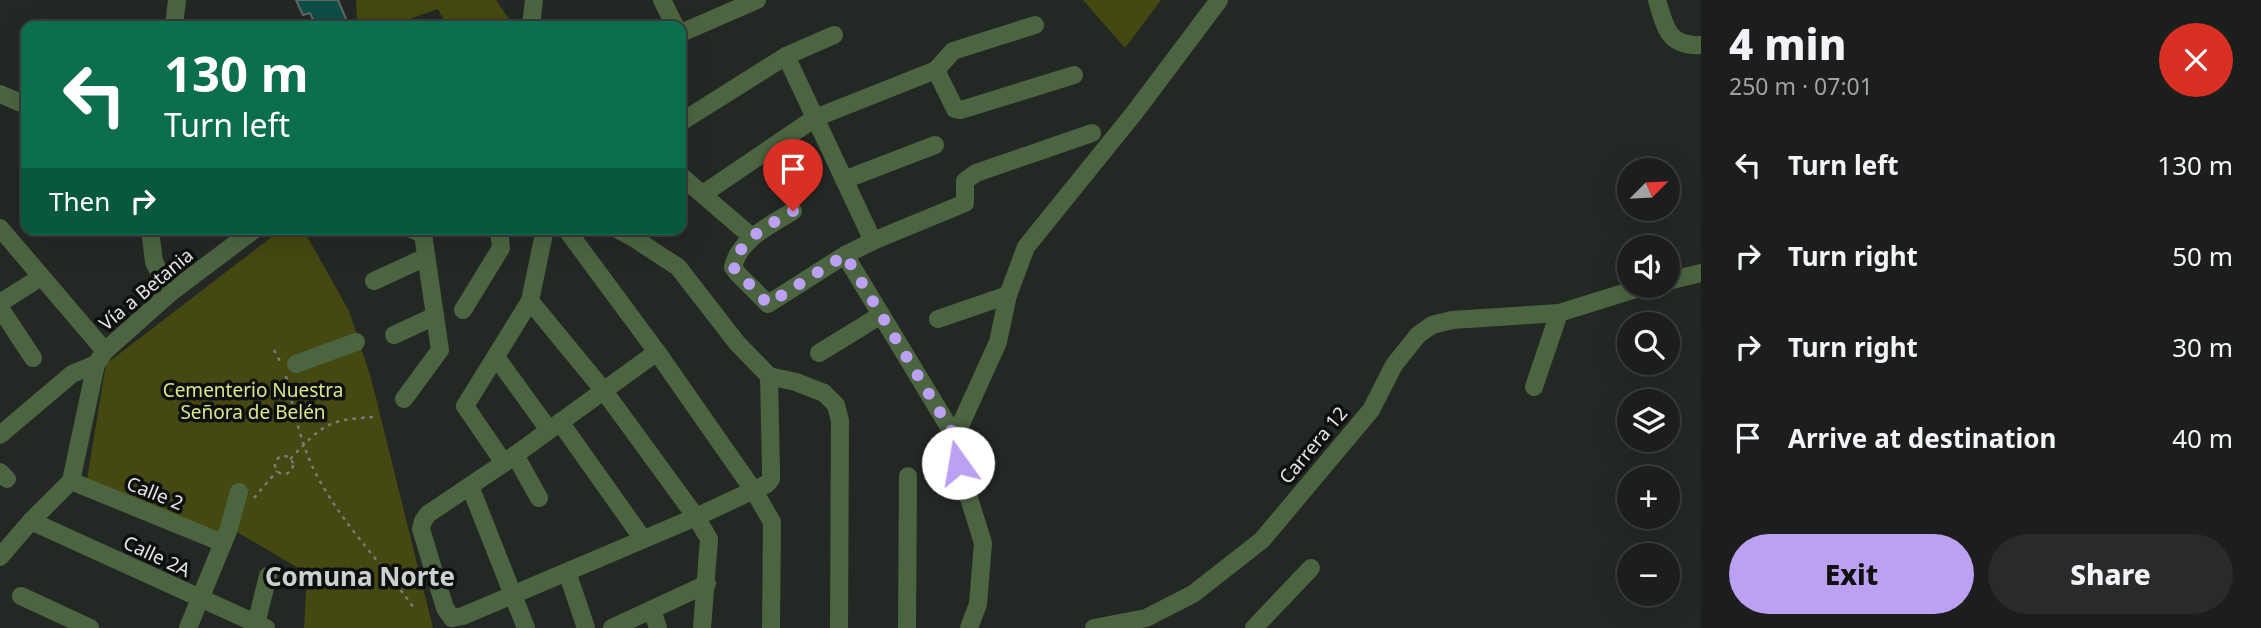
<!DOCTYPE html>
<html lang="en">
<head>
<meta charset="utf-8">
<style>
  body { margin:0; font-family:"Noto Sans",sans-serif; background:#282b29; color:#f1f3f6; height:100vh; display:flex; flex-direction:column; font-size:26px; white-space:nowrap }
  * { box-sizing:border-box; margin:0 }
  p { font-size:23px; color:#a0a2a3 }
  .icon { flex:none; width:38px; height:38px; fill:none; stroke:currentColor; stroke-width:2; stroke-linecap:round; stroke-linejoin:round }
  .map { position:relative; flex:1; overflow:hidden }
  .side { display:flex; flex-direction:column; background:#1b1e1c; width:560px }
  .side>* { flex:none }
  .hud { position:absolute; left:21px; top:21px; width:665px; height:214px; border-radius:14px; box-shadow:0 7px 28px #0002,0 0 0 2px #393c3b; background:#0b6e4f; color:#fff; overflow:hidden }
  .needle { width:46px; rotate:66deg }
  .buttons { position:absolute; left:1617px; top:158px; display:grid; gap:14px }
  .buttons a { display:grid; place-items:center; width:63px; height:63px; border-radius:50%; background:#1b1e1c; box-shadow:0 7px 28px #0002,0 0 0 2px #393c3b; font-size:35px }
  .pin { position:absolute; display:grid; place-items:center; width:60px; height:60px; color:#fff; margin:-72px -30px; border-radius:50% 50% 50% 0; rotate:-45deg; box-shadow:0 0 7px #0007 }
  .pin .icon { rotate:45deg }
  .me { position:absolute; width:77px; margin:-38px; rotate:347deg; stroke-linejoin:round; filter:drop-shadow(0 0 5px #0008) }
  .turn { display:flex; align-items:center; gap:24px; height:147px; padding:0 28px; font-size:32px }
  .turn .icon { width:91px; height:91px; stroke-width:2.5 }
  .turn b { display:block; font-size:49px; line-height:60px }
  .then { display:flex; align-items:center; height:66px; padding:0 28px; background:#0003; gap:14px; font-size:26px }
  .round { display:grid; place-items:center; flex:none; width:74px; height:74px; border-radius:37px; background:#282b29 }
  .headline { display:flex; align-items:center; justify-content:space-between; height:119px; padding:0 28px }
  h1 { font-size:42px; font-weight:800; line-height:52px }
  .button { display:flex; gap:14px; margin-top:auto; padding:14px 28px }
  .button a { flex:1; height:80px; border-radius:42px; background:#bca0f2; color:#111; font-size:28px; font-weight:800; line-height:80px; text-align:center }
  .button a+a { background:#282b29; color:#f1f3f6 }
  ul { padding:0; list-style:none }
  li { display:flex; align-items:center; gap:21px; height:91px; padding:0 28px }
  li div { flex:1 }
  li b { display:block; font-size:26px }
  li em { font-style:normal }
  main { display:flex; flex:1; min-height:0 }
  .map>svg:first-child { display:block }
  .green { fill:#454810 }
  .building { fill:#0c4d45; stroke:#616665; stroke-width:2 }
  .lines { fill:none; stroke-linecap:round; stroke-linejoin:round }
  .path { stroke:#787c79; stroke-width:2.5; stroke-dasharray:3.5 5; stroke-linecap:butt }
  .minor { stroke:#4c6541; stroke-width:18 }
  .route { stroke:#bca0f2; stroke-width:12; stroke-dasharray:0 21.6 }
  .labels { text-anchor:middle; stroke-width:7; stroke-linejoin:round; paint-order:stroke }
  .street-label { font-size:19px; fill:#e3e6e4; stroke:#0e100f }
  .park-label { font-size:19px; fill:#dde58e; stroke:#0e100f }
  .district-label { font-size:26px; font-weight:bold; fill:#ccd1ce; stroke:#0e100f }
</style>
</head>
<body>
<main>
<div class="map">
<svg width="1701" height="628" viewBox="0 0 1701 628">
  <rect width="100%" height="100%" fill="#242825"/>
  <g class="green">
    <path d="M356 0H496L514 26H453L446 24 438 9 390 26H357Z"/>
    <path d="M1083 0H1161L1125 48Z"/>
    <path d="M282 229H303L349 311 371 378 433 628H304L307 573 235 531 221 536 87 479 106 364Z"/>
  </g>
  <path class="building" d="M296 0H338L349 26H316L310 13 303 15Z"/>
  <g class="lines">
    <g class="path">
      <path d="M274 350 281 363"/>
      <path d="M286 376C294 411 302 451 321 483 347 529 384 566 414 608"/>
      <circle cx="284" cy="465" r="9"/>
      <path d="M290 459C323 425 326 420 373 417"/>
      <path d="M254 498 277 471"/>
    </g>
    <g class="minor">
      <path d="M662 0 675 26"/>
      <path d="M1657 0C1665 27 1668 47 1701 45"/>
      <path d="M174 26 177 0"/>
      <path d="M531 26 534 0"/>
      <path d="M681 33 757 0"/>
      <path d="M786 56 873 241"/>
      <path d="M936 70 955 109 961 110 1074 75"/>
      <path d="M0 94 26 105"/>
      <path d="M681 122 786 56 834 35"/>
      <path d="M681 176 752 237"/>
      <path d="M844 180 935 145"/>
      <path d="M703 194 815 118 936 70 953 51 1035 25"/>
      <path d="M793 211C770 226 740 238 733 267L738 274 768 304 845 255 873 241 965 203V181L976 173 1092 133"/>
      <path d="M0 228 105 351"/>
      <path d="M150 229 154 262 170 293"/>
      <path d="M566 229 657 352 754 491 772 522 771 628"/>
      <path d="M617 229 632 237 678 267 737 343 769 376 796 382 824 393 836 405 840 421 839 628"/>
      <path d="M845 255 955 437"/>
      <path d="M374 281 426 257"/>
      <path d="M1668 281 1701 273"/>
      <path d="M530 301 604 391 696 517 709 539 702 628"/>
      <path d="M0 303 41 277"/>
      <path d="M0 308 33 358"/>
      <path d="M463 310 501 248 499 229"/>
      <path d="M938 319 1008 295"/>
      <path d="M394 335 435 316"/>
      <path d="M657 352 504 463 428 514 423 521 421 529 445 608 452 618 463 616 696 517 767 484 771 479V470L769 376"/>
      <path d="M819 353 881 315"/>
      <path d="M496 357 549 430"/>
      <path d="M296 364 356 342"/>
      <path d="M1534 387 1559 313"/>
      <path d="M404 399 440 350 423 234 411 229"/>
      <path d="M560 422 643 539"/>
      <path d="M0 435 72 374 96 364"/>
      <path d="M515 455 539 498"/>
      <path d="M504 463 465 406 530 301 545 229"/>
      <path d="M0 472 7 479"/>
      <path d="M71 481 96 364 105 351 170 293 255 229"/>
      <path d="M71 481 223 543"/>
      <path d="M470 486 526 628"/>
      <path d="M31 521 266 628"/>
      <path d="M0 557 31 521 71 481"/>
      <path d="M567 572 586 628"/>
      <path d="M21 596 90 628"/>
      <path d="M652 610 658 628"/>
      <path d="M188 628 228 531 239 492"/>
      <path d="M255 628 268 576"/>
      <path d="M612 628 707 584"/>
      <path d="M907 628 908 476"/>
      <path d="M969 628 978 604 983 543 958 463 955 437 998 342 1008 295 1026 247 1135 112 1219 0"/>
      <path d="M1094 628 1146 618 1193 594 1262 540 1371 410 1394 365 1418 335 1432 325 1452 320 1559 313 1649 285"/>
      <path d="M1254 628 1311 568"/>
    </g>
  </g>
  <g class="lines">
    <path class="route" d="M793 211C770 225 740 238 733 267L768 304 845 255 955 437 958 463"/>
  </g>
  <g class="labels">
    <g class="street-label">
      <text transform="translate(146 289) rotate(-40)" y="7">Vía a Betania</text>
      <text transform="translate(1313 445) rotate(-50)" y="7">Carrera 12</text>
      <text transform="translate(155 493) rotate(22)" y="7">Calle 2</text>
      <text transform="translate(157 556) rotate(25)" y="7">Calle 2A</text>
    </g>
    <g class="park-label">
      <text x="253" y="397">Cementerio Nuestra<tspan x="253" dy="22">Señora de Belén</tspan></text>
    </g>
    <g class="district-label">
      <text x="360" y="586">Comuna Norte</text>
    </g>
  </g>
</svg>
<div class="buttons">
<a><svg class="needle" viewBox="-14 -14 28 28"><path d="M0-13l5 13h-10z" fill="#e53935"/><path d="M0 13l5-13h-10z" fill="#a0a2a3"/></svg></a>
<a><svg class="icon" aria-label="sound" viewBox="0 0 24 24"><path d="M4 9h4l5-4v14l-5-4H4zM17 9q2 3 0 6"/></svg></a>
<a><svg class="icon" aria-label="search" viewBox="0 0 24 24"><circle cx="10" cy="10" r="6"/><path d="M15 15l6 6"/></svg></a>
<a><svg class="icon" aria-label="layers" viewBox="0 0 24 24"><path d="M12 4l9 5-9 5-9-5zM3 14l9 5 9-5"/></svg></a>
<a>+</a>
<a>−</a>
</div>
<div class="pin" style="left:793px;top:211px;background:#d93025"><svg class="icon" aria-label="arrive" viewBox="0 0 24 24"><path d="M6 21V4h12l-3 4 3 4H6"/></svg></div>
<svg class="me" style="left:958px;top:463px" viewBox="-20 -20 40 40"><circle r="19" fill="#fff"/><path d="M0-13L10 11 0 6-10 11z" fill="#bca0f2"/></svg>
<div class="hud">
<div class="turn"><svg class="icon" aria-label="left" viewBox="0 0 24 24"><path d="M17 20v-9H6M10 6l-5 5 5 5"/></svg><div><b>130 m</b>Turn left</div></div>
<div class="then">Then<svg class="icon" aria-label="right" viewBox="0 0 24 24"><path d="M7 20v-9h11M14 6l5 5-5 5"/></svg></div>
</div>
</div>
<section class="side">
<div class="headline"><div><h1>4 min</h1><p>250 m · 07:01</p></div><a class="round" style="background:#d93025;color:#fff"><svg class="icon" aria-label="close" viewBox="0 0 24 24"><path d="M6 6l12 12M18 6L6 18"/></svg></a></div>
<ul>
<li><svg class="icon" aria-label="left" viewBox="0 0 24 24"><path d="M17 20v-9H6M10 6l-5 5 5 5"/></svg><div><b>Turn left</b></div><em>130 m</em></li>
<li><svg class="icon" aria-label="right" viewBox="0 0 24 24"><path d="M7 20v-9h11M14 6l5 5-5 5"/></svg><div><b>Turn right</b></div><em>50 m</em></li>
<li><svg class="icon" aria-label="right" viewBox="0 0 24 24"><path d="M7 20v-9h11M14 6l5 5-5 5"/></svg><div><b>Turn right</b></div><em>30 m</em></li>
<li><svg class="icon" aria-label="arrive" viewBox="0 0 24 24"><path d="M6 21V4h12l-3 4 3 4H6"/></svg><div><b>Arrive at destination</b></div><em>40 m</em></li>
</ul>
<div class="button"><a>Exit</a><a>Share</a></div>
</section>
</main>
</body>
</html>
